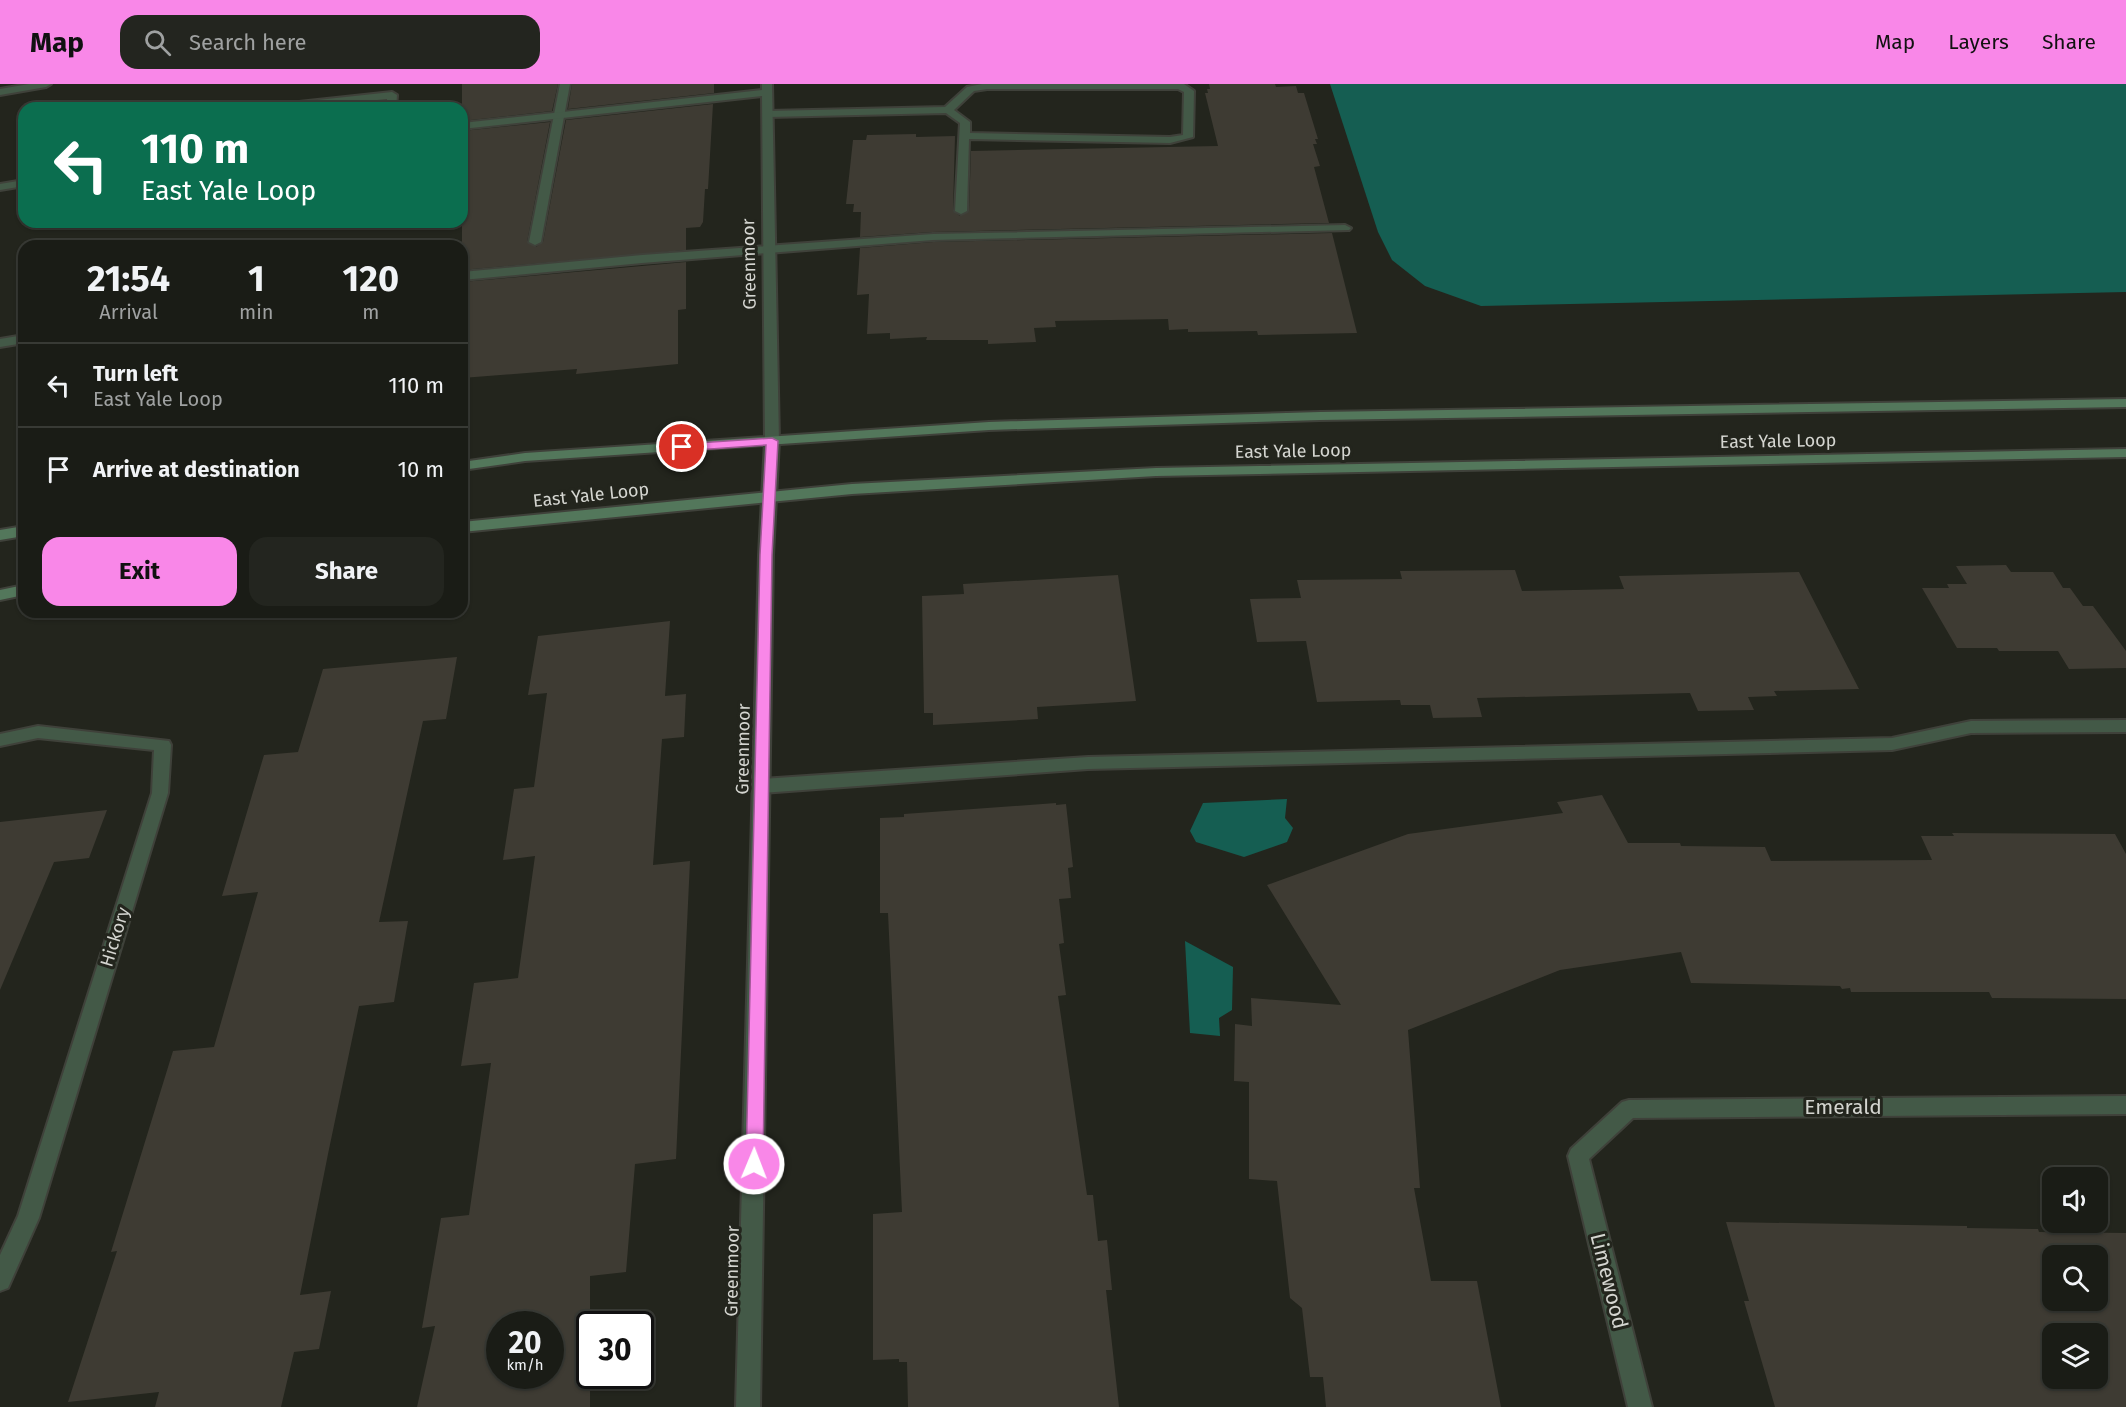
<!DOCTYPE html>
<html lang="en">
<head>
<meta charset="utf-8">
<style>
  body { margin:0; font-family:"Fira Sans",sans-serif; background:#23251f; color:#f1f3f6; height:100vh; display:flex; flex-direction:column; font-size:22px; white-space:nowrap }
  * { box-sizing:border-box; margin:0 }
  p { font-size:20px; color:#9fa1a1 }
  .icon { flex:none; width:33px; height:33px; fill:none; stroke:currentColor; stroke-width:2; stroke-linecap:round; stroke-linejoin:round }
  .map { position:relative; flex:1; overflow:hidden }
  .details { position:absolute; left:18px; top:156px; width:450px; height:378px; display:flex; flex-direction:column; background:#1a1c16; border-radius:18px; box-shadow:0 2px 4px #0004,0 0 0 2px #383a35 }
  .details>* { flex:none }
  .top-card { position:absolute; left:18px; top:18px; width:450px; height:126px; border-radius:18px; box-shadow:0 2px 4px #0004,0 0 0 2px #383a35; background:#0b6e4f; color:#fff; overflow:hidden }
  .controls { position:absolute; left:2042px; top:1083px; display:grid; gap:12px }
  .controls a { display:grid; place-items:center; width:66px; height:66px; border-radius:12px; background:#1a1c16; box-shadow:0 2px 4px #0004,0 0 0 2px #383a35; font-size:30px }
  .speed { position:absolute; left:486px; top:1227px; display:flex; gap:12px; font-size:30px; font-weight:700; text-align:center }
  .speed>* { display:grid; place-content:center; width:78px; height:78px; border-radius:50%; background:#1a1c16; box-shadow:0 2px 4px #0004,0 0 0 2px #383a35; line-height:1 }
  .speed small { font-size:15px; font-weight:400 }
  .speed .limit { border:3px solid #111; border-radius:9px; background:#fff; color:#111 }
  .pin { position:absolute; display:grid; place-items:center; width:51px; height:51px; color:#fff; margin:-26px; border:3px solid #fff; border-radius:50%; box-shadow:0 2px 6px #0007 }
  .me { position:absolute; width:66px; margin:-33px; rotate:1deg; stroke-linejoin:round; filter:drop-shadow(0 0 4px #0008) }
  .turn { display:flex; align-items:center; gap:21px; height:126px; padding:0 24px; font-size:27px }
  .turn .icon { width:78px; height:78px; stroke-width:2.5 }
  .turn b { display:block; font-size:42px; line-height:51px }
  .eta { display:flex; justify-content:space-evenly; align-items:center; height:102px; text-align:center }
  .eta b { font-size:36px; font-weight:700; line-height:42px }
  .cta { display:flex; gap:12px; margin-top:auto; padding:12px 24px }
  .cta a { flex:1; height:69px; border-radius:18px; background:#f987e8; color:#111; font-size:24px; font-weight:700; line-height:69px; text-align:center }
  .cta a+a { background:#23251f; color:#f1f3f6 }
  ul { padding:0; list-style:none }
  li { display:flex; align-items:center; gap:18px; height:84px; padding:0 24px; border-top:2px solid #383a35 }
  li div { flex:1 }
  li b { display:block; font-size:22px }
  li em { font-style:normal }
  header { display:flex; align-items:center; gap:36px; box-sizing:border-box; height:84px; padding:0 30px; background:#f987e8; color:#111 }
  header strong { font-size:28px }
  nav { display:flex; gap:33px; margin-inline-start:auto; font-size:21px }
  .search { width:420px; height:54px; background:#23251f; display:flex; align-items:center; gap:15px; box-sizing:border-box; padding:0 21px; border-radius:18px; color:#9fa1a1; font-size:22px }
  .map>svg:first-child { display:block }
  .water { fill:#155e52 }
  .building { fill:#3e3b33; fill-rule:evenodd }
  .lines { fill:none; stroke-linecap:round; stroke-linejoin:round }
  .service-casing { stroke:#3f413a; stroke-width:4 }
  .minor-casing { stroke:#3f413a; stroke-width:4 }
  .secondary-casing { stroke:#3f413a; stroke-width:4 }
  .service { fill:#435947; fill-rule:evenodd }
  .minor { fill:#435947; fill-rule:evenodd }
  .secondary { fill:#53775b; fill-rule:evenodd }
  .route { fill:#f987e8; stroke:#a25897; stroke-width:1.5 }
  .labels { text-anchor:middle; stroke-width:6; stroke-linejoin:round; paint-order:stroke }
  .street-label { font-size:18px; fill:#d4d5d0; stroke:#23251d }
  .near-street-label { font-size:21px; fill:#d4d5d0; stroke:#23251d }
</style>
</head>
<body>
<header>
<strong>Map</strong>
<div class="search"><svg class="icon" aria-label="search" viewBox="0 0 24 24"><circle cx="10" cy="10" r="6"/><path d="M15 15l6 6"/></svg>Search here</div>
<nav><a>Map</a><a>Layers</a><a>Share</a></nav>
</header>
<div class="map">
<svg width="2126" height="1323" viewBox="0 0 2126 1323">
  <rect width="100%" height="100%" fill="#23251d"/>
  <g class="water">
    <path d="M1330 0H2126V208L1481 222 1425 202 1392 176 1378 148Z"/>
    <path d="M1287 715 1285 734 1293 744 1287 758 1244 773 1196 758 1190 747 1203 719Z"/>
    <path d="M1185 857 1233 883 1232 926 1219 934 1220 952 1190 949Z"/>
  </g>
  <g class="building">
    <path d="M462 0H558L552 27 462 37Z"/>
    <path d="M572 0H714V9L568 25Z"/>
    <path d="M1209 0H1275L1276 3 1296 2 1298 9H1304L1318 55H1315L1317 60H1313L1320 82 1314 83 1329 139 933 148 860 153 861 128H853L854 120H846L853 56H866L867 51 916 50V53L955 52 953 127 960 132 969 127 971 67 1218 62 1205 9H1208L1207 5H1210Z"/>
    <path d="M713 20 708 105H705L703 138 700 143 686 144V166L462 186 464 162H462V47L550 38 527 158 536 163 543 158 566 36Z"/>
    <path d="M1332 149 1357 249 1258 251 1257 247 1188 248V245L1169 246 1168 235 1055 237 1056 243 1034 244 1036 258 988 260V256H926L927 253 890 255V249L867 250 869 210 857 211 860 164 933 158Z"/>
    <path d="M686 178V225L678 226V280L576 290 577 285 462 294V198Z"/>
    <path d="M2006 481 2011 488H2053L2063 504H2070L2083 522H2093L2126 567V584L2069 585 2058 567H1999L1997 564H1957L1922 504H1949L1947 500H1967L1956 482Z"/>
    <path d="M1515 486 1522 507 1624 505 1619 492 1799 488 1859 605 1774 607 1777 612 1748 613 1754 626 1698 627 1690 609 1477 614 1482 633 1433 634 1430 621H1401L1400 616 1317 618 1306 557 1257 558 1250 515 1301 514 1297 496 1402 495 1400 487Z"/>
    <path d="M1118 491 1136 617 1037 623 1038 635 933 641V629H924L922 512 964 510 963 500Z"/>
    <path d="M670 537 665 612 686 610 684 653 662 655 653 781 690 777 676 1075 635 1080 626 1188 590 1192V1323H417L435 1242 422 1244 441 1134 469 1131 491 979 461 982 474 899 518 894 535 772 503 776 514 705 534 703 547 609 528 611 538 552ZM500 1240H550V1292H500Z"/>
    <path d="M457 573 446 635 423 637 379 838 408 837 394 918 359 922 328 1070 300 1211 331 1207 319 1265 294 1268 281 1323H155L159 1308 68 1318 117 1167 111 1168 173 967 214 963 258 808 222 812 264 671 298 668 323 585Z"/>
    <path d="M1602 711 1628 759H1680L1681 762 1765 763 1771 777 1932 776 1921 752H1954L1952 749 2115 750 2126 770V915L1992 914 1989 908H1851L1850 904 1842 905 1840 902 1691 899 1681 868 1560 886 1408 946 1420 1104H1414L1431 1197H1477L1501 1323H1326L1323 1293H1310L1302 1224 1290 1214 1277 1097 1249 1095V998L1234 997 1235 940 1252 942 1251 914 1341 921 1267 801 1408 750 1563 729 1557 718Z"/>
    <path d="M1056 719V721L1066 720 1073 783 1068 784 1071 814 1059 815 1064 859 1059 860 1066 911 1058 912 1087 1111H1093L1098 1157 1107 1156 1112 1206H1106L1119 1323H908L907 1278H899V1275L873 1276V1130L902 1128 888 829H880V734L904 733V730Z"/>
    <path d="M107 726 89 774 54 778 0 906V738Z"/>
    <path d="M1726 1138 1967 1142V1144L2038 1145 2039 1148 2126 1149V1323H1775L1744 1217H1749ZM2052 1172H2097V1216H2052ZM2052 1250H2097V1294H2052Z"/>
  </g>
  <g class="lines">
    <defs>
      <g id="service">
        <path d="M29 0H51L46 3 0 11V5Z"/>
        <path d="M560 0H570L541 158 535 161 529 158Z"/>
        <path d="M982 0H1184L1194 7 1193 53 1170 59 969 55 967 127 961 130 955 127 960 39 946 29 768 33 763 30 768 27 945 23 967 3ZM987 5H1178L1184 8 1183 51 1170 53 970 49V38L954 26 974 7Z"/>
        <path d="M392 8 397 11 396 24H386L387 15 299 24H266L271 21Z"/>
        <path d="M1345 141 1351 144 1349 146 933 156 642 179 462 196V188L642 171 933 150Z"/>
        <path d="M24 251V259L0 263V255Z"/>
        <path d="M2126 636V648L1971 649 1892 666 1088 685 762 709 756 707 754 702 756 697 762 695 1088 673 1892 654 1971 637Z"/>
      </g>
      <g id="minor">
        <path d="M762 0H772L779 357 773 471 760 1323H736L759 471 765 357 762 12 462 45V39L762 6Z"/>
        <path d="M24 96V102L0 106V100Z"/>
        <path d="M38 642 169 657 171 661 168 709 39 1134 8 1204 0 1207V1171L18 1132 152 709 154 666 38 654 0 662V650Z"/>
        <path d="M2126 1012V1030L1633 1034 1589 1075 1652 1323H1628L1568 1072 1571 1065 1622 1018 1629 1016Z"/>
      </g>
      <g id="secondary">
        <path d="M2126 315V323L1320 336 989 346 525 377 462 386V378L525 369 989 338 1320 328Z"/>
        <path d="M2126 365V373L1156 392 852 410 462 448V438L852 400 1156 384Z"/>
        <path d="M24 442V452L0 456V446Z"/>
        <path d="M24 501V511L0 516V506Z"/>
      </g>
    </defs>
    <use href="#service" class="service-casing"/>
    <use href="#minor" class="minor-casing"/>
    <use href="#secondary" class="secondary-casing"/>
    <use href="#service" class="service"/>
    <use href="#minor" class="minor"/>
    <use href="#secondary" class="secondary"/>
  </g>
  <path class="route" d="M772 354 778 357 772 471 763 1080 760 1086 754 1088 748 1086 746 1080 760 471 766 361 682 367 677 363 682 360Z"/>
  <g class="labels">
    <g class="street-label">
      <text transform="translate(749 180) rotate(-91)" y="6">Greenmoor</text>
      <text transform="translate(1778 357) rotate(-1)" y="6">East Yale Loop</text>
      <text transform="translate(1293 367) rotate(-1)" y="6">East Yale Loop</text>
      <text transform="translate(591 411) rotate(-6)" y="6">East Yale Loop</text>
      <text transform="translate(743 665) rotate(-89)" y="6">Greenmoor</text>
      <text transform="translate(115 853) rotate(-73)" y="6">Hickory</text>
      <text transform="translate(732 1187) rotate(-89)" y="6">Greenmoor</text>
    </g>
    <g class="near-street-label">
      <text x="1843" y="1030">Emerald</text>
      <text transform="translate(1609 1197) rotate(76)" y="7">Limewood</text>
    </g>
  </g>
</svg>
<div class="controls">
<a><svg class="icon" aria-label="sound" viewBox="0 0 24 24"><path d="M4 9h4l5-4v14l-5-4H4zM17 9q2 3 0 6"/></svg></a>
<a><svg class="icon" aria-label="search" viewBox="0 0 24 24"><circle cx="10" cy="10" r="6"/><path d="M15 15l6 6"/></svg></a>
<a><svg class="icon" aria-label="layers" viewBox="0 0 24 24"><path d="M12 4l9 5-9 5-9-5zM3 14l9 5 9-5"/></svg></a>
</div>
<div class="speed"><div>20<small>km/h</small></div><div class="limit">30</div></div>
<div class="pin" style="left:682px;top:363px;background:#d93025"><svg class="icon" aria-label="arrive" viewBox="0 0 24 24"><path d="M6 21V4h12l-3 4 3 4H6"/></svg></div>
<svg class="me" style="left:754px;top:1080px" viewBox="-20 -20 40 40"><circle r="17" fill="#f987e8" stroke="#fff" stroke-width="3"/><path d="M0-11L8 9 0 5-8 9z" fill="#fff"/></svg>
<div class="top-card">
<div class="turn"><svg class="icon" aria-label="left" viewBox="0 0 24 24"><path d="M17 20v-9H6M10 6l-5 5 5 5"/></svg><div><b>110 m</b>East Yale Loop</div></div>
</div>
<section class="details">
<div class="eta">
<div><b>21:54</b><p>Arrival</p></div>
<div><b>1</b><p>min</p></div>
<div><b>120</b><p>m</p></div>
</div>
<ul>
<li><svg class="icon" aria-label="left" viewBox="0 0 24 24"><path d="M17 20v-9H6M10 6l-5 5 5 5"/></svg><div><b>Turn left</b><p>East Yale Loop</p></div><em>110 m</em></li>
<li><svg class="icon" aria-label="arrive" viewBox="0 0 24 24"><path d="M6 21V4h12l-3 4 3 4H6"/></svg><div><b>Arrive at destination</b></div><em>10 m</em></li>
</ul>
<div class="cta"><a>Exit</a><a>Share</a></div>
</section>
</div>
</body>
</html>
